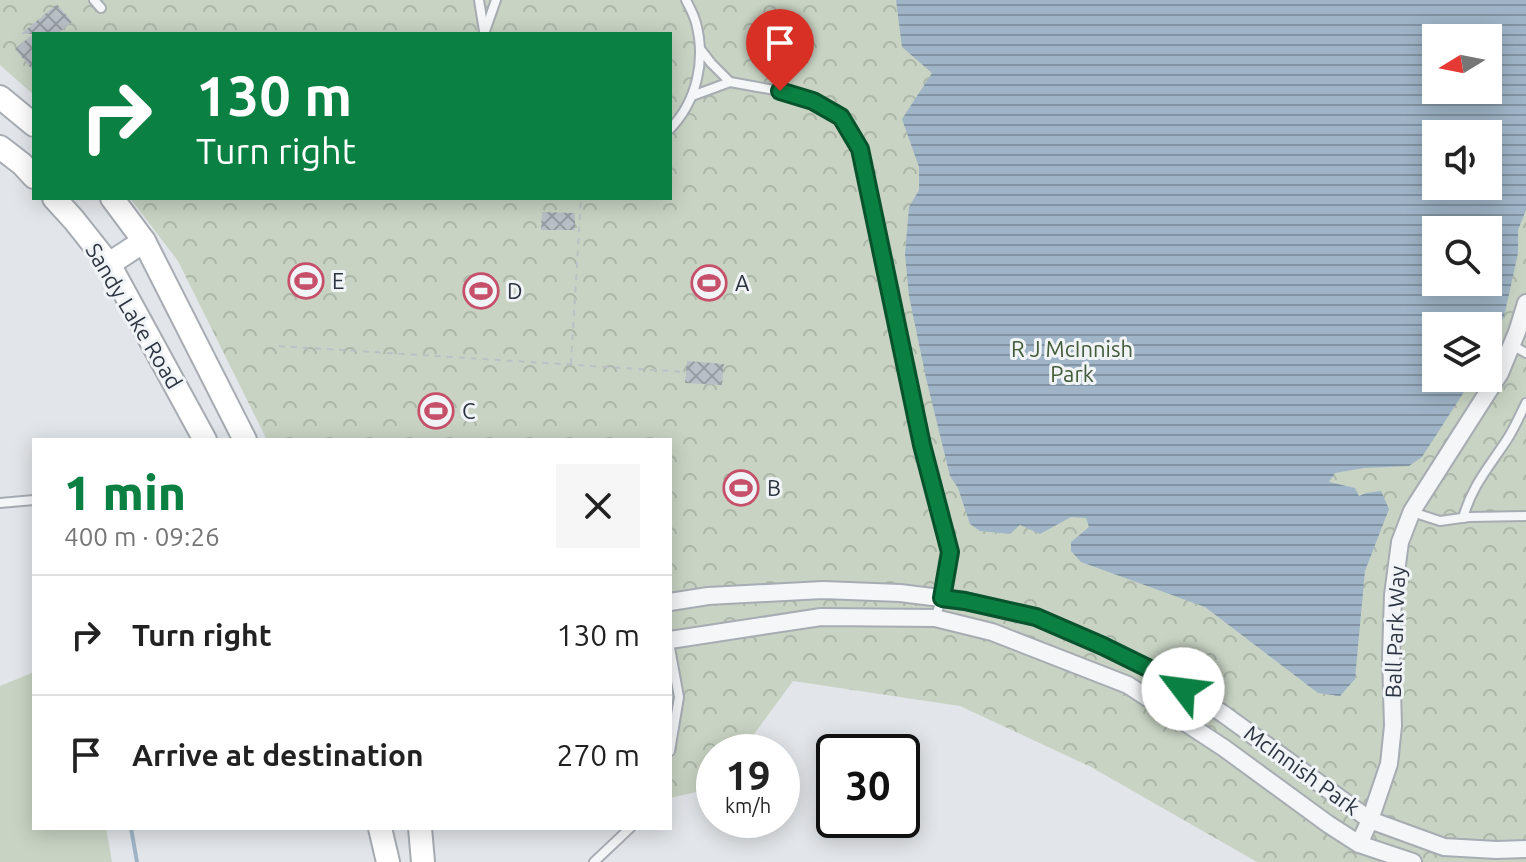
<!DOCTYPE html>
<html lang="en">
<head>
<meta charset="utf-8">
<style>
  body { margin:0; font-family:Ubuntu,sans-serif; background:#f6f6f6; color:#222; height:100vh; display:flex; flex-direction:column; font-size:30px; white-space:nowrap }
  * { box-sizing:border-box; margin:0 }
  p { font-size:26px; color:#767676 }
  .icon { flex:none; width:44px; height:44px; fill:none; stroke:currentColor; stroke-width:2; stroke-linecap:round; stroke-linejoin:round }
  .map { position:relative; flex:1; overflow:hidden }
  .details { position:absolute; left:32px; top:438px; width:640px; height:392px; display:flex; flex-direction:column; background:#fff; border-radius:0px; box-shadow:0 4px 20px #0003 }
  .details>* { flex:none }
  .top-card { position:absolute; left:32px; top:32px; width:640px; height:168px; border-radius:0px; box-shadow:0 4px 20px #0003; background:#0b8043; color:#fff; overflow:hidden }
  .needle { width:52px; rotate:260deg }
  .tools { position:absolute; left:1422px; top:24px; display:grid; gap:16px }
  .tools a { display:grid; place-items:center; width:80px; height:80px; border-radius:0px; background:#fff; box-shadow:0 4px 20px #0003; font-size:40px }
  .speed { position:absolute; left:696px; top:734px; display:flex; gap:16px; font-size:40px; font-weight:700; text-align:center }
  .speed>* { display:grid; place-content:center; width:104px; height:104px; border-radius:50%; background:#fff; box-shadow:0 4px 20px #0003; line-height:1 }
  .speed small { font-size:20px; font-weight:400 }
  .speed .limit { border:4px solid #111; border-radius:12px; background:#fff; color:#111 }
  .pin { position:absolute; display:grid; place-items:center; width:68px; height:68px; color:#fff; margin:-82px -34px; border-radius:50% 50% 50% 0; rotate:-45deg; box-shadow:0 0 8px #0007 }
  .pin .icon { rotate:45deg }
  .me { position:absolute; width:88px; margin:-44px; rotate:300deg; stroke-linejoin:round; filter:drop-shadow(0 0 6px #0008) }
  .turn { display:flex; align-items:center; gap:28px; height:168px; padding:0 32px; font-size:36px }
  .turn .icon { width:104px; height:104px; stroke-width:2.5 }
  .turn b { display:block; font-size:56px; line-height:68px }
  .round { display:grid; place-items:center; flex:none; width:84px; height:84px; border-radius:0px; background:#f6f6f6 }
  .head { display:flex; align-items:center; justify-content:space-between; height:136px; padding:0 32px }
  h1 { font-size:48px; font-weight:800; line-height:60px; color:#0b8043 }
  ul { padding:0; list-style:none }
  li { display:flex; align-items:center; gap:24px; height:120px; padding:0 32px; border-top:2px solid #e0e0e0 }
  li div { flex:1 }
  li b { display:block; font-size:30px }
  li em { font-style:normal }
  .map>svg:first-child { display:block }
  .grass { fill:#c8d3c3 }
  .park { fill:url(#park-crowns); fill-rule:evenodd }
  .water { fill:url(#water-rules); fill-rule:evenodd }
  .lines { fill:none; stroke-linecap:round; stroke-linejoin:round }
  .stream { stroke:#9fb5c7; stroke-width:4 }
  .building { fill:url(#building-cross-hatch) }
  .lane-casing { stroke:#a7acb3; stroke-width:12 }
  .street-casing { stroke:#a7acb3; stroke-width:20 }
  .secondary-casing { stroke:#a7acb3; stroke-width:26 }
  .path { stroke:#bcc0c4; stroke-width:2; stroke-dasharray:6 6; stroke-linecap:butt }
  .lane { stroke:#f4f6f8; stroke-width:8 }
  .street { stroke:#f4f6f8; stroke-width:16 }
  .secondary { stroke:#fff; stroke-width:22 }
  .route-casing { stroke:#07532c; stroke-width:20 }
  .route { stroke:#0b8043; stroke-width:14 }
  .labels { text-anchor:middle; stroke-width:6; stroke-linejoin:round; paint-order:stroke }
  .poi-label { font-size:22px; fill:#2b3440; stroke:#f1f4f7; text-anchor:start }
  .street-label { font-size:22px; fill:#2b3440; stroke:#f1f4f7 }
  .park-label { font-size:22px; fill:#425b39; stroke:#f1f4f7 }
</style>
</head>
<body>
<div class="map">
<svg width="1526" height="862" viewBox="0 0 1526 862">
  <defs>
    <pattern id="park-crowns" width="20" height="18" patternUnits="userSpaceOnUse" patternTransform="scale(2)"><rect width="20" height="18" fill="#c8d3c3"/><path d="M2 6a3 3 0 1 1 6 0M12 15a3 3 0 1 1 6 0" fill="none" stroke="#acb6a9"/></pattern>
    <pattern id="water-rules" width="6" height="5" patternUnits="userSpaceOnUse" patternTransform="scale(2)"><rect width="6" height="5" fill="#9fb5c7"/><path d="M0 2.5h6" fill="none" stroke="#8294a3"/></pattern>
    <pattern id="building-cross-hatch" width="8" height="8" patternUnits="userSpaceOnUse" patternTransform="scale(2)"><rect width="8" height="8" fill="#b9bfc6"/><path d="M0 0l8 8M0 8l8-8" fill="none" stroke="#979ca2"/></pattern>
  </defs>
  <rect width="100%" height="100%" fill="#e2e5e9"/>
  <path class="grass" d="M34 672V828H106L112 862H0V686Z"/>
  <path class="park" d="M0 0H1526V862H1257L1091 767 960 706 793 681 741 752H714V788L670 798V440H267L178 261 130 198H670V34H34V95L0 65ZM1436 38H1488V90H1436ZM1436 134H1488V186H1436ZM1436 230H1488V282H1436ZM1436 326H1488V378H1436Z"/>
  <path class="water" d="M896 0H1526V210L1518 230V253L1504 317 1488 348V326H1436V378H1473L1422 457 1409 466 1364 468 1335 473 1329 482 1355 488 1359 496 1366 493 1381 491 1389 509 1365 571 1355 679 1340 696 1318 693 1205 607 1081 562 1071 551V542L1089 527 1086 518 1071 517 1040 534 1020 525 1010 534 980 531 970 524 958 488 950 476 926 378 909 296 905 254 909 207 919 190V167L902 119 932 73 902 47ZM1436 38H1488V90H1436ZM1436 134H1488V186H1436ZM1436 230H1488V282H1436Z"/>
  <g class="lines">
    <path class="stream" d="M131 828 137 862"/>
  </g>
  <g class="building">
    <path d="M57 4 72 22 57 34H34V72L15 49 33 34H21Z"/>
    <path d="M542 212 575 213V230H541Z"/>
    <path d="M687 361 724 364 722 385 685 383Z"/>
  </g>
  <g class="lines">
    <defs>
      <g id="lane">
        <path d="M94 0 101 8"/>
        <path d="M479 0 484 31"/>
        <path d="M484 34 496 0"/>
        <path d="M701 50 711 63 730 82"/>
        <path d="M692 96 730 82 780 91 813 101 841 117 860 149 922 445 950 552 942 598 935 618"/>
        <path d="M670 129C697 101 706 60 696 23 694 15 690 8 686 0"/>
        <path d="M1512 345 1526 353"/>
        <path d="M0 503 34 500"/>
        <path d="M1412 512 1440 521 1469 517 1526 516"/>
        <path d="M1463 518C1472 485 1490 466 1508 438 1515 427 1520 415 1526 403"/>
        <path d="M670 648 679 697 670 751"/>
        <path d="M594 862 630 828"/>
      </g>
      <g id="street">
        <path d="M670 602 708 596 823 590 900 593 965 601 1036 617 1103 646 1164 676 1222 713 1370 820 1444 847 1496 850 1526 849"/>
        <path d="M670 640 821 617 935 618 992 632 1128 685 1224 748 1328 824 1359 844 1413 862"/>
        <path d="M1359 844 1370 820 1389 764 1393 726 1391 656 1393 595 1400 542 1412 511 1500 373 1517 332 1526 303"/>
      </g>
      <g id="secondary">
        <path d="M0 97 34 125"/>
        <path d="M0 147 22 164 34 177"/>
        <path d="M54 198 74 220 109 264 205 440"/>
        <path d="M112 198 144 241 245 440"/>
        <path d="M109 264 144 241"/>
        <path d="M380 828 388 862"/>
        <path d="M420 828 423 862"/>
      </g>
    </defs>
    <use href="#lane" class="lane-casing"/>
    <use href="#street" class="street-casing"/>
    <use href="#secondary" class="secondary-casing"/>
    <g class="path">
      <path d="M279 346 686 372"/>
      <path d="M571 364 581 198"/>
    </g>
    <use href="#lane" class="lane"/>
    <use href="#street" class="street"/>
    <use href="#secondary" class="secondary"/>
  </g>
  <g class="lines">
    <defs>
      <path id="route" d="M780 91 813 101 841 117 860 149 922 445 950 552 942 598 965 601 1036 617 1103 646 1164 676 1183 689"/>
    </defs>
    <use href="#route" class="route-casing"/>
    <use href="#route" class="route"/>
  </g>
  <defs>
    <symbol id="stadium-ring" viewBox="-11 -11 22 22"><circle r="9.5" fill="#f1f4f7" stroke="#c64f69" stroke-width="1.5"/><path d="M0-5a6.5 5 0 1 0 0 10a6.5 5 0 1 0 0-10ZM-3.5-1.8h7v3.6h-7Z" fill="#c64f69"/></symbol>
  </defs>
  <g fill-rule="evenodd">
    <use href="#stadium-ring" x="286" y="261" width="40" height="40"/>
    <use href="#stadium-ring" x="689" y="263" width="40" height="40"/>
    <use href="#stadium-ring" x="461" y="271" width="40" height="40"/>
    <use href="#stadium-ring" x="416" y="391" width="40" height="40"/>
    <use href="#stadium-ring" x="721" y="468" width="40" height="40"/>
  </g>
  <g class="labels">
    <g class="poi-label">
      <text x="332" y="289">E</text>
      <text x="735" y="291">A</text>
      <text x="507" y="299">D</text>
      <text x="462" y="419">C</text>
      <text x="767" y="496">B</text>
    </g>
    <g class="street-label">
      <text transform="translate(134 316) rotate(59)" y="8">Sandy Lake Road</text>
      <text transform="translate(1395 632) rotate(-88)" y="8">Ball Park Way</text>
      <text transform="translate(1302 770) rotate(36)" y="8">McInnish Park</text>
    </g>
    <g class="park-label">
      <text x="1072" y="357">R J McInnish<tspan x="1072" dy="25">Park</tspan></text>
    </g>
  </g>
</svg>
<div class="tools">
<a><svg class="needle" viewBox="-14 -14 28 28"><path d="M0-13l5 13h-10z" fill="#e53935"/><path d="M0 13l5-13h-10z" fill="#767676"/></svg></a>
<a><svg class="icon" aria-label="sound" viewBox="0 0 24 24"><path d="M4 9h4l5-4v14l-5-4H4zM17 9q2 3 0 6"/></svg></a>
<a><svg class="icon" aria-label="search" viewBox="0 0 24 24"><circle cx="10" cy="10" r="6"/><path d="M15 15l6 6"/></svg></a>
<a><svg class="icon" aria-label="layers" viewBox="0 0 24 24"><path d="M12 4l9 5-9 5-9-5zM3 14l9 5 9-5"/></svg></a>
</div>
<div class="speed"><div>19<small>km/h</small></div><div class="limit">30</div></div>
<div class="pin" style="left:780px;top:91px;background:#d93025"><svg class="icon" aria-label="arrive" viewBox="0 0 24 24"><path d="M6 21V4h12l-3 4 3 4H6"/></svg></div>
<svg class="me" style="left:1183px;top:689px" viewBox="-20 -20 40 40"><circle r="19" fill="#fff"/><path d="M0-13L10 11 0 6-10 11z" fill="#0b8043"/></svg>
<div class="top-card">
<div class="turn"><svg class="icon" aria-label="right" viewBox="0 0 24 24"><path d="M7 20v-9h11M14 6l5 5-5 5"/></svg><div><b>130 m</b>Turn right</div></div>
</div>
<section class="details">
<div class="head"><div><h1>1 min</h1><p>400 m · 09:26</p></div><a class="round"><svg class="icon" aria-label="close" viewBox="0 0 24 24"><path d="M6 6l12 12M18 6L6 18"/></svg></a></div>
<ul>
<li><svg class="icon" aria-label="right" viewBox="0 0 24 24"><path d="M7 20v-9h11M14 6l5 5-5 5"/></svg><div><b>Turn right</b></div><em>130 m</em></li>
<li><svg class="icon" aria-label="arrive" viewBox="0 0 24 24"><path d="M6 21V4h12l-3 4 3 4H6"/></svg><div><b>Arrive at destination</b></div><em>270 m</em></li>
</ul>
</section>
</div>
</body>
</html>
